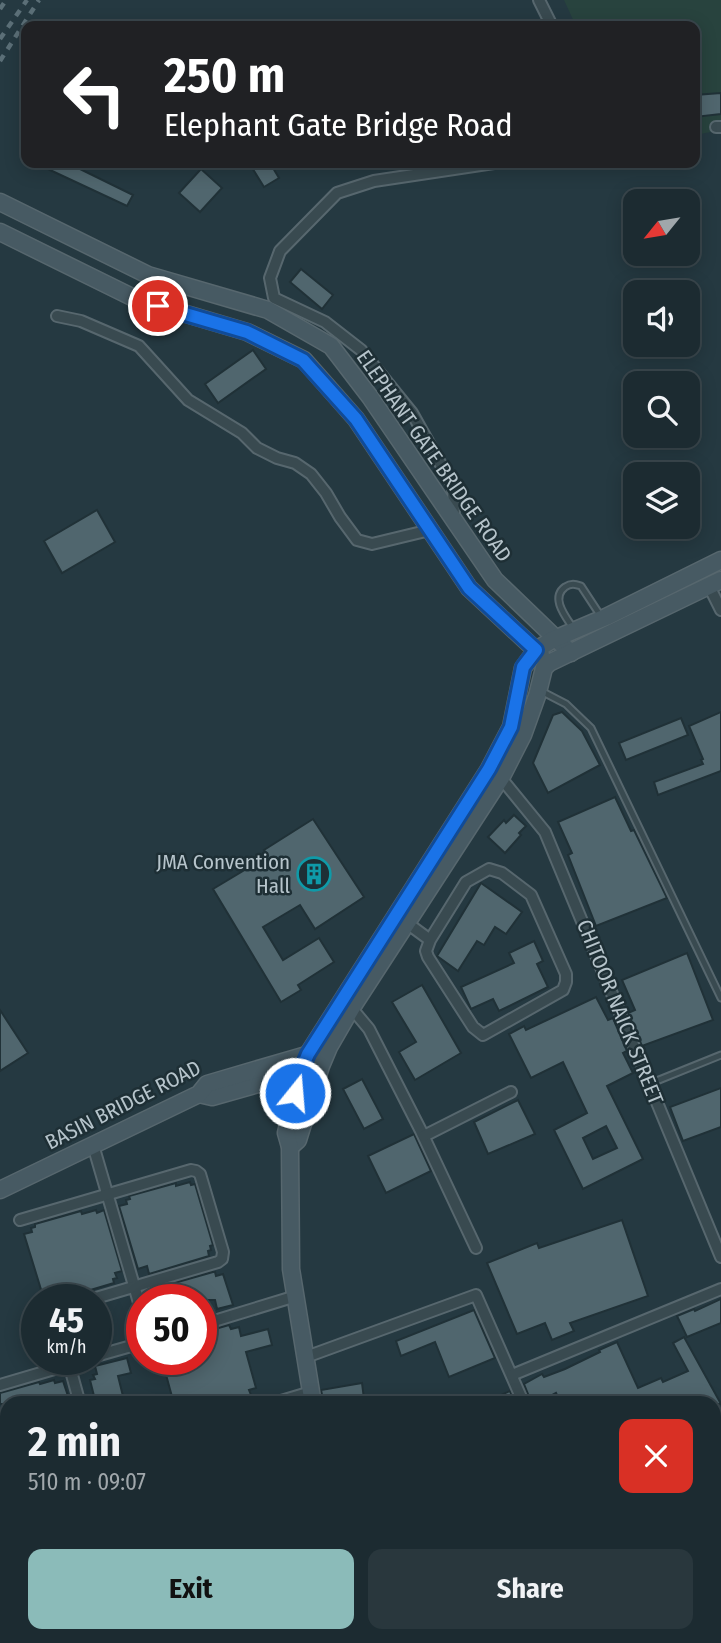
<!DOCTYPE html>
<html lang="en">
<head>
<meta charset="utf-8">
<style>
  body { margin:0; font-family:"Fira Sans Condensed",sans-serif; background:#29373d; color:#f1f3f6; height:100vh; display:flex; flex-direction:column; font-size:26px; white-space:nowrap }
  * { box-sizing:border-box; margin:0 }
  p { font-size:23px; color:#a0a7ab }
  .icon { flex:none; width:38px; height:38px; fill:none; stroke:currentColor; stroke-width:2; stroke-linecap:round; stroke-linejoin:round }
  .map { position:relative; flex:1; overflow:hidden }
  .panel { position:absolute; left:0px; top:1396px; width:721px; height:247px; display:flex; flex-direction:column; background:#1c2b31; border-radius:21px 21px 0 0; box-shadow:0 4px 18px #0003,0 0 0 2px #3a474d }
  .panel>* { flex:none }
  .banner { position:absolute; left:21px; top:21px; width:679px; height:147px; border-radius:14px; box-shadow:0 4px 18px #0003,0 0 0 2px #3a474d; background:#202124; color:#fff; overflow:hidden }
  .needle { width:46px; rotate:240deg }
  .buttons { position:absolute; left:623px; top:189px; display:grid; gap:14px }
  .buttons a { display:grid; place-items:center; width:77px; height:77px; border-radius:14px; background:#1c2b31; box-shadow:0 4px 18px #0003,0 0 0 2px #3a474d; font-size:35px }
  .speed { position:absolute; left:21px; top:1284px; display:flex; gap:14px; font-size:35px; font-weight:700; text-align:center }
  .speed>* { display:grid; place-content:center; width:91px; height:91px; border-radius:50%; background:#1c2b31; box-shadow:0 4px 18px #0003,0 0 0 2px #3a474d; line-height:1 }
  .speed small { font-size:18px; font-weight:400 }
  .speed .limit { border:10px solid #d22; background:#fff; color:#111 }
  .pin { position:absolute; display:grid; place-items:center; width:60px; height:60px; color:#fff; margin:-30px; border:4px solid #fff; border-radius:50%; box-shadow:0 2px 7px #0007 }
  .me { position:absolute; width:77px; margin:-38px; rotate:17deg; stroke-linejoin:round; filter:drop-shadow(0 0 5px #0008) }
  .turn { display:flex; align-items:center; gap:24px; height:147px; padding:0 28px; font-size:32px }
  .turn .icon { width:91px; height:91px; stroke-width:2.5 }
  .turn b { display:block; font-size:49px; line-height:60px }
  .round { display:grid; place-items:center; flex:none; width:74px; height:74px; border-radius:14px; background:#29373d }
  .overview { display:flex; align-items:center; justify-content:space-between; height:119px; padding:0 28px }
  h1 { font-size:42px; font-weight:700; line-height:52px }
  .action { display:flex; gap:14px; margin-top:auto; padding:14px 28px }
  .action a { flex:1; height:80px; border-radius:14px; background:#8bbbb9; color:#111; font-size:28px; font-weight:700; line-height:80px; text-align:center }
  .action a+a { background:#29373d; color:#f1f3f6 }
  .map>svg:first-child { display:block }
  .green { fill:#28433e }
  .building { fill:#50666e; stroke:#203137; stroke-width:2; fill-rule:evenodd }
  .lines { fill:none; stroke-linecap:round; stroke-linejoin:round }
  .lane-casing { stroke:#57676e; stroke-width:9 }
  .street-casing { stroke:#57676e; stroke-width:14 }
  .secondary-casing { stroke:#57676e; stroke-width:19 }
  .lane { stroke:#394a50; stroke-width:5 }
  .street { stroke:#394a50; stroke-width:10 }
  .secondary { stroke:#475a63; stroke-width:16 }
  .rail { stroke:#5b6f77; stroke-width:4.5; stroke-dasharray:7 7; stroke-linecap:butt }
  .route-casing { stroke:#114b97; stroke-width:18 }
  .route { stroke:#1a73e8; stroke-width:12 }
  .labels { text-anchor:middle; stroke-width:5; stroke-linejoin:round; paint-order:stroke }
  .street-label { font-size:21px; fill:#b6c4cb; stroke:#1e2f35 }
  .poi-label { font-size:21px; fill:#b6c4cb; stroke:#1e2f35; text-anchor:end }
</style>
</head>
<body>
<div class="map">
<svg width="721" height="1643" viewBox="0 0 721 1643">
  <rect width="100%" height="100%" fill="#253941"/>
  <path class="green" d="M564 0H721V130L695 135V26H576Z"/>
  <g class="building">
    <path d="M721 93V114L695 117V95Z"/>
    <path d="M35 163H81L78 168 133 195 127 206Z"/>
    <path d="M249 163H270L279 178 264 187Z"/>
    <path d="M201 169 222 188 200 212 179 193Z"/>
    <path d="M301 269 333 295 322 309 290 282Z"/>
    <path d="M253 350 266 369 218 403 205 384Z"/>
    <path d="M97 510 115 542 62 573 44 541Z"/>
    <path d="M562 712 582 731 600 765 548 793 533 763 553 715Z"/>
    <path d="M721 712V771L658 795 654 782 703 764 701 760 703 759 689 726Z"/>
    <path d="M681 718 688 735 626 760 619 743Z"/>
    <path d="M615 797 631 831 634 830 667 898 596 926 568 855 572 853 558 822Z"/>
    <path d="M514 815 526 826 519 833 521 835 505 853 488 837 504 820 506 823Z"/>
    <path d="M313 819 364 897 315 929 300 905 263 927 283 960 319 938 334 962 298 985 301 990 281 1002 213 889 268 856 264 850Z"/>
    <path d="M481 883 522 912 506 934 495 927 484 945 477 941 458 971 437 956Z"/>
    <path d="M534 941 543 961 537 964 548 987 499 1011 493 999 471 1009 461 987 514 963 509 953Z"/>
    <path d="M687 953 713 1020 642 1046 628 1013 635 1010 622 980Z"/>
    <path d="M422 985 461 1053 415 1080 399 1052 416 1042 392 1002Z"/>
    <path d="M596 997 608 1020 613 1018 627 1051 623 1053 633 1073 607 1086 643 1159 583 1189 554 1130 587 1113 563 1062 531 1078 509 1034 524 1026 526 1030ZM606 1126 617 1148 593 1159 583 1138Z"/>
    <path d="M0 1010 28 1053 0 1071Z"/>
    <path d="M362 1079 383 1119 364 1129 343 1089Z"/>
    <path d="M721 1088V1127L683 1141 670 1107Z"/>
    <path d="M518 1100 535 1134 488 1154 474 1122Z"/>
    <path d="M414 1134 431 1171 386 1193 368 1156Z"/>
    <path d="M190 1182 191 1185 195 1184 213 1245 210 1246 211 1250 208 1251 209 1256 149 1274 147 1266 138 1269 119 1206 127 1204 126 1200 130 1199 129 1196 176 1183V1186Z"/>
    <path d="M96 1210 97 1213 104 1210 122 1271 115 1273 117 1278 113 1279 114 1283 67 1297V1294L54 1298 52 1294 43 1296 24 1234 32 1232 31 1228 35 1227V1224L81 1211 82 1214Z"/>
    <path d="M622 1220 648 1296 570 1323 574 1331 552 1340 545 1323 517 1334 487 1263 537 1243 539 1248Z"/>
    <path d="M213 1272H215L216 1276 223 1274 233 1305 217 1309 215 1300H156L153 1289Z"/>
    <path d="M721 1299V1323L687 1337 677 1316 694 1309 695 1311Z"/>
    <path d="M474 1310 495 1358 449 1377 435 1342 401 1356 396 1341Z"/>
    <path d="M229 1325 231 1329 239 1327 241 1336 268 1329 272 1345 246 1352 256 1388 249 1390 251 1395 247 1396 248 1400 236 1404H174L162 1360H201V1333Z"/>
    <path d="M684 1337 721 1404H561L556 1393 536 1404H532L524 1384 542 1374 544 1377 565 1369 600 1352 599 1350 617 1342 638 1388 661 1378 663 1382 688 1371 673 1343Z"/>
    <path d="M127 1358 131 1373 118 1376 125 1404H96L90 1380 95 1379 93 1375 97 1374 95 1366Z"/>
    <path d="M54 1380 55 1383 63 1381 68 1396 59 1399 61 1404H0V1393L39 1382 40 1384Z"/>
    <path d="M362 1383 364 1399 337 1404H324L321 1390Z"/>
    <path d="M510 1391 515 1404H481Z"/>
  </g>
  <g class="lines">
    <defs>
      <g id="lane">
        <path d="M573 628C566 617 550 598 565 587 571 583 575 584 581 586L602 618"/>
        <path d="M539 690 566 704 591 728 721 998"/>
        <path d="M649 1084 721 1055"/>
      </g>
      <g id="street">
        <path d="M539 0 552 26"/>
        <path d="M716 127H721"/>
        <path d="M57 316 81 321 139 346 188 400 242 433 257 448 277 458 295 463 311 474 326 493 340 517 357 540 372 544 430 530"/>
        <path d="M454 518 453 486 412 413 361 350 325 322 274 298 270 278 280 251 337 193 374 181 494 163"/>
        <path d="M709 586 721 610"/>
        <path d="M501 778 545 832 721 1257"/>
        <path d="M407 923 430 940 466 882 489 869 502 873 531 895 566 974V982L563 990 483 1035 473 1027 428 957 426 951 430 940"/>
        <path d="M349 1005 369 1029 421 1131 476 1248"/>
        <path d="M424 1136 511 1092"/>
        <path d="M93 1145 142 1313"/>
        <path d="M20 1220 191 1170 196 1171 200 1174 223 1252 222 1259 218 1262 89 1300"/>
        <path d="M201 1325 296 1296"/>
        <path d="M96 1356 142 1343"/>
        <path d="M306 1357 476 1295 524 1404"/>
        <path d="M69 1364 80 1404"/>
        <path d="M512 1375 721 1289"/>
        <path d="M0 1385 85 1360"/>
        <path d="M271 1404 311 1392"/>
        <path d="M714 1420 721 1417"/>
        <path d="M0 1476 2 1481 7 1479"/>
        <path d="M714 1526 721 1522"/>
        <path d="M0 1532 7 1528"/>
        <path d="M0 1582 7 1578"/>
        <path d="M67 1636 70 1643"/>
        <path d="M505 1636 507 1643"/>
        <path d="M621 1636 624 1643"/>
        <path d="M257 1643 281 1636"/>
        <path d="M716 1643 721 1641"/>
      </g>
      <g id="secondary">
        <path d="M0 202 148 275 268 310 331 346 370 397 495 580 571 653"/>
        <path d="M0 232 136 299 247 332 304 360 356 419 469 588 541 655"/>
        <path d="M199 1094 212 1097 308 1070"/>
        <path d="M290 1147 298 1140 321 1066 329 1047 351 1009 501 778 523 735 537 696 544 668 549 663 721 580"/>
        <path d="M0 1190 199 1094 207 1084 313 1053"/>
        <path d="M313 1404 291 1269 290 1147 286 1133 300 1073 308 1054 489 769 511 727 523 668 536 650 552 640 606 617 721 560"/>
        <path d="M347 1636 348 1643"/>
      </g>
    </defs>
    <use href="#lane" class="lane-casing"/>
    <use href="#street" class="street-casing"/>
    <use href="#secondary" class="secondary-casing"/>
    <use href="#lane" class="lane"/>
    <use href="#street" class="street"/>
    <use href="#secondary" class="secondary"/>
    <g class="rail">
      <path d="M0 9 6 0"/>
      <path d="M0 39 27 0"/>
      <path d="M0 61 39 0"/>
    </g>
  </g>
  <g class="lines">
    <defs>
      <path id="route" d="M158 306 247 332 303 360 356 419 469 588 536 650 523 667 511 727 489 769 308 1054 300 1073 295 1093"/>
    </defs>
    <use href="#route" class="route-casing"/>
    <use href="#route" class="route"/>
  </g>
  <defs>
    <symbol id="building-ring" viewBox="-11 -11 22 22"><circle r="9.5" fill="#1e2f35" stroke="#0f9aa8" stroke-width="1.5"/><path d="M-4-6H4V6H1V3H-1V6H-4ZM-2.5-4.3h1.7v1.8h-1.7ZM.8-4.3h1.7v1.8H.8ZM-2.5-1h1.7V.8h-1.7ZM.8-1h1.7V.8H.8Z" fill="#0f9aa8"/></symbol>
  </defs>
  <g fill-rule="evenodd">
    <use href="#building-ring" x="295" y="855" width="38" height="38"/>
  </g>
  <g class="labels">
    <g class="street-label">
      <text transform="translate(434 456) rotate(55)" y="7">ELEPHANT GATE BRIDGE ROAD</text>
      <text transform="translate(620 1012) rotate(68)" y="7">CHITOOR NAICK STREET</text>
      <text transform="translate(123 1105) rotate(-27)" y="7">BASIN BRIDGE ROAD</text>
    </g>
    <g class="poi-label">
      <text x="290" y="869">JMA Convention<tspan x="290" dy="24">Hall</tspan></text>
    </g>
  </g>
</svg>
<div class="buttons">
<a><svg class="needle" viewBox="-14 -14 28 28"><path d="M0-13l5 13h-10z" fill="#e53935"/><path d="M0 13l5-13h-10z" fill="#a0a7ab"/></svg></a>
<a><svg class="icon" aria-label="sound" viewBox="0 0 24 24"><path d="M4 9h4l5-4v14l-5-4H4zM17 9q2 3 0 6"/></svg></a>
<a><svg class="icon" aria-label="search" viewBox="0 0 24 24"><circle cx="10" cy="10" r="6"/><path d="M15 15l6 6"/></svg></a>
<a><svg class="icon" aria-label="layers" viewBox="0 0 24 24"><path d="M12 4l9 5-9 5-9-5zM3 14l9 5 9-5"/></svg></a>
</div>
<div class="speed"><div>45<small>km/h</small></div><div class="limit">50</div></div>
<div class="pin" style="left:158px;top:306px;background:#d93025"><svg class="icon" aria-label="arrive" viewBox="0 0 24 24"><path d="M6 21V4h12l-3 4 3 4H6"/></svg></div>
<svg class="me" style="left:295px;top:1093px" viewBox="-20 -20 40 40"><circle r="17" fill="#1a73e8" stroke="#fff" stroke-width="3"/><path d="M0-11L8 9 0 5-8 9z" fill="#fff"/></svg>
<div class="banner">
<div class="turn"><svg class="icon" aria-label="left" viewBox="0 0 24 24"><path d="M17 20v-9H6M10 6l-5 5 5 5"/></svg><div><b>250 m</b>Elephant Gate Bridge Road</div></div>
</div>
<section class="panel">
<div class="overview"><div><h1>2 min</h1><p>510 m · 09:07</p></div><a class="round" style="background:#d93025;color:#fff"><svg class="icon" aria-label="close" viewBox="0 0 24 24"><path d="M6 6l12 12M18 6L6 18"/></svg></a></div>
<div class="action"><a>Exit</a><a>Share</a></div>
</section>
</div>
</body>
</html>
